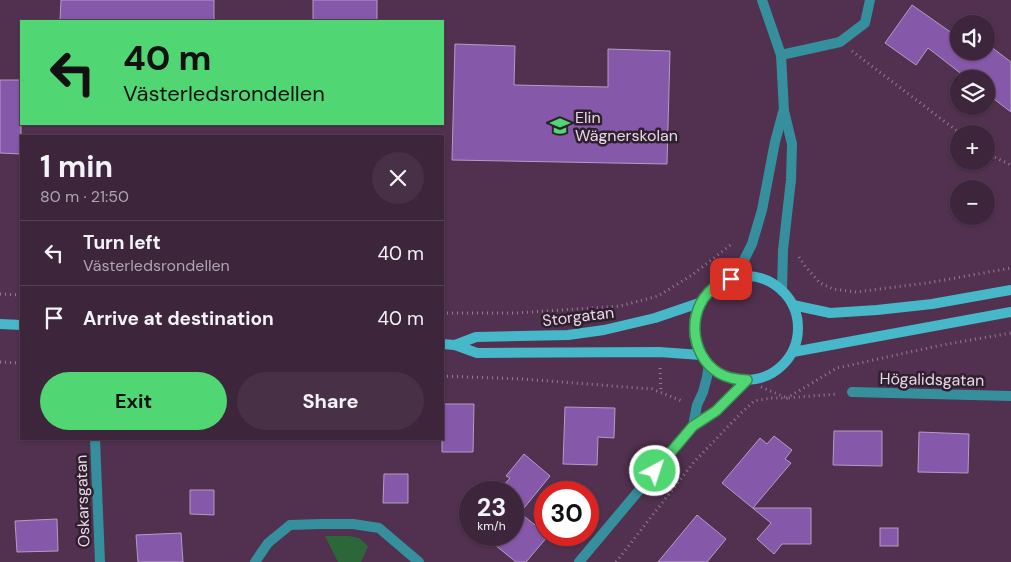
<!DOCTYPE html>
<html lang="en">
<head>
<meta charset="utf-8">
<style>
  body { margin:0; font-family:"DM Sans",sans-serif; background:#483146; color:#f1f3f6; height:100vh; display:flex; flex-direction:column; font-size:19px; white-space:nowrap }
  * { box-sizing:border-box; margin:0 }
  p { font-size:16px; color:#ada5af }
  .icon { flex:none; width:28px; height:28px; fill:none; stroke:currentColor; stroke-width:2; stroke-linecap:round; stroke-linejoin:round }
  .map { position:relative; flex:1; overflow:hidden }
  .details { position:absolute; left:20px; top:135px; width:424px; height:305px; display:flex; flex-direction:column; background:#3d253b; border-radius:0px; box-shadow:0 1px 4px #0004,0 0 0 1px #564255 }
  .details>* { flex:none }
  .guide { position:absolute; left:20px; top:20px; width:424px; height:105px; border-radius:0px; box-shadow:0 1px 4px #0004,0 0 0 1px #564255; background:#51d674; color:#111; overflow:hidden }
  .fabs { position:absolute; left:950px; top:15px; display:grid; gap:10px }
  .fabs a { display:grid; place-items:center; width:45px; height:45px; border-radius:50%; background:#3d253b; box-shadow:0 1px 4px #0004,0 0 0 1px #564255; font-size:25px }
  .speed { position:absolute; left:459px; top:481px; display:flex; gap:10px; font-size:25px; font-weight:700; text-align:center }
  .speed>* { display:grid; place-content:center; width:65px; height:65px; border-radius:50%; background:#3d253b; box-shadow:0 1px 4px #0004,0 0 0 1px #564255; line-height:1 }
  .speed small { font-size:12px; font-weight:400 }
  .speed .limit { border:8px solid #d22; background:#fff; color:#111 }
  .pin { position:absolute; display:grid; place-items:center; width:42px; height:42px; color:#fff; margin:-21px; border-radius:10px; box-shadow:0 2px 8px #0006 }
  .me { position:absolute; width:55px; margin:-28px; rotate:40deg; stroke-linejoin:round; filter:drop-shadow(0 0 4px #0008) }
  .turn { display:flex; align-items:center; gap:18px; height:105px; padding:0 20px; font-size:22px }
  .turn .icon { width:65px; height:65px; stroke-width:2.5 }
  .turn b { display:block; font-size:35px; line-height:42px }
  .round { display:grid; place-items:center; flex:none; width:52px; height:52px; border-radius:26px; background:#483146 }
  .overview { display:flex; align-items:center; justify-content:space-between; height:85px; padding:0 20px }
  h1 { font-size:30px; font-weight:700; line-height:38px }
  .cta { display:flex; gap:10px; margin-top:auto; padding:10px 20px }
  .cta a { flex:1; height:58px; border-radius:30px; background:#51d674; color:#111; font-size:20px; font-weight:700; line-height:58px; text-align:center }
  .cta a+a { background:#483146; color:#f1f3f6 }
  ul { padding:0; list-style:none }
  li { display:flex; align-items:center; gap:15px; height:65px; padding:0 20px; border-top:1px solid #564255 }
  li div { flex:1 }
  li b { display:block; font-size:19px }
  li em { font-style:normal }
  .map>svg:first-child { display:block }
  .green { fill:#2b6739 }
  .building { fill:#8658a9; stroke:#b39cc6 }
  .lines { fill:none; stroke-linecap:round; stroke-linejoin:round }
  .path { stroke:#967b94; stroke-width:3; stroke-dasharray:1 4; stroke-linecap:butt }
  .lane { stroke:#368f9d; stroke-width:10 }
  .street { stroke:#368f9d; stroke-width:10 }
  .secondary { stroke:#47b8c9; stroke-width:10 }
  .route-casing { stroke:#358b4b; stroke-width:12 }
  .route { stroke:#51d674; stroke-width:9 }
  .labels { text-anchor:middle; stroke-width:5; stroke-linejoin:round; paint-order:stroke }
  .poi-label { font-size:16px; fill:#ead6e8; stroke:#2e202d; text-anchor:start }
  .street-label { font-size:16px; fill:#ead6e8; stroke:#2e202d }
</style>
</head>
<body>
<div class="map">
<svg width="1011" height="562" viewBox="0 0 1011 562">
  <rect width="100%" height="100%" fill="#51314f"/>
  <path class="green" d="M325 536H349L359 538 368 546 361 562H338Z"/>
  <g class="building">
    <path d="M61 0H214V21H60Z"/>
    <rect x="313" y="0" width="64" height="21"/>
    <path d="M912 5 959 38V51H986V43L1011 62V112L986 93V79H968L928 48 916 65 885 43Z"/>
    <path d="M455 44 515 46 514 85 608 87V49L670 51 667 164 452 160Z"/>
    <path d="M0 80H21V154L0 153Z"/>
    <path d="M442 404H474L473 452H442Z"/>
    <path d="M565 407 615 408 614 438 598 437 597 465 563 464Z"/>
    <path d="M834 431H882V466L833 465Z"/>
    <path d="M919 432 969 434 968 473 918 472Z"/>
    <path d="M774 436 792 450 785 459 791 463 753 508H811V544H782L774 554 757 539 771 523 722 483 760 438 767 444Z"/>
    <path d="M524 454 550 476 520 513 545 533V535L548 536 526 562H516L495 545 504 535H512V492H498L510 478 506 476Z"/>
    <path d="M384 474H408V503H383Z"/>
    <path d="M190 490H214V515L190 514Z"/>
    <path d="M697 515 726 539 707 562H658Z"/>
    <path d="M57 519 58 551 17 552 15 521Z"/>
    <rect x="880" y="528" width="18" height="18"/>
    <path d="M181 533 183 562H138L136 535Z"/>
  </g>
  <g class="lines">
    <g class="path">
      <path d="M852 51 961 134"/>
      <path d="M986 153 1011 165"/>
      <path d="M799 257 805 266 820 283 833 289 856 292 927 283 1011 268"/>
      <path d="M0 294 21 295"/>
      <path d="M442 313H517L620 306 658 296 692 275 733 243"/>
      <path d="M0 362 21 363"/>
      <path d="M660 368 661 393"/>
      <path d="M442 376 523 379 652 389 682 401"/>
      <path d="M761 387 787 398 837 394"/>
      <path d="M616 562 694 462 740 414 754 401 771 398H787L837 368 942 345 1011 333"/>
    </g>
    <path class="lane" d="M255 562 268 543 290 525 320 524H353L379 528 419 562"/>
    <g class="street">
      <path d="M762 0 781 55 784 111 792 144 791 180 783 250 782 291"/>
      <path d="M781 55 840 42 865 23 870 0"/>
      <path d="M731 279 743 262 752 244 762 210 775 142 783 112"/>
      <path d="M852 392 1011 396"/>
      <path d="M693 426 697 405 703 392 707 377 709 364"/>
      <path d="M95 439 100 562"/>
      <path d="M579 562 693 426 716 411 747 380"/>
    </g>
    <g class="secondary">
      <circle cx="746" cy="328" r="52"/>
      <path d="M793 305 830 313 877 310 932 304 1011 290"/>
      <path d="M0 324 21 325"/>
      <path d="M442 344 455 345 477 353 659 352 701 355"/>
      <path d="M455 345 476 337 568 335 604 330 655 318 702 302"/>
      <path d="M793 352 1011 312"/>
    </g>
  </g>
  <g class="lines">
    <defs>
      <path id="route" d="M655 471 693 426 716 411 747 380C742 380 736 379 731 378 695 369 683 320 708 293 714 286 722 282 731 279"/>
    </defs>
    <use href="#route" class="route-casing"/>
    <use href="#route" class="route"/>
  </g>
  <defs>
    <symbol id="school-bare" viewBox="-9 -9 18 18"><path d="M0-5L7-2L0 1L-7-2ZM-4 1L0 2.5L4 1V4Q0 6-4 4Z" fill="#51d674" stroke="#2e202d" stroke-width="2.5" paint-order="stroke"/></symbol>
  </defs>
  <g fill-rule="evenodd">
    <use href="#school-bare" x="546" y="112" width="28" height="28"/>
  </g>
  <g class="labels">
    <g class="poi-label">
      <text x="575" y="123">Elin<tspan x="575" dy="18">Wägnerskolan</tspan></text>
    </g>
    <g class="street-label">
      <text transform="translate(578 316) rotate(-7)" y="6">Storgatan</text>
      <text transform="translate(932 379) rotate(1)" y="6">Högalidsgatan</text>
      <text transform="translate(82 501) rotate(-92)" y="6">Oskarsgatan</text>
    </g>
  </g>
</svg>
<div class="fabs">
<a><svg class="icon" aria-label="sound" viewBox="0 0 24 24"><path d="M4 9h4l5-4v14l-5-4H4zM17 9q2 3 0 6"/></svg></a>
<a><svg class="icon" aria-label="layers" viewBox="0 0 24 24"><path d="M12 4l9 5-9 5-9-5zM3 14l9 5 9-5"/></svg></a>
<a>+</a>
<a>−</a>
</div>
<div class="speed"><div>23<small>km/h</small></div><div class="limit">30</div></div>
<div class="pin" style="left:731px;top:279px;background:#d93025"><svg class="icon" aria-label="arrive" viewBox="0 0 24 24"><path d="M6 21V4h12l-3 4 3 4H6"/></svg></div>
<svg class="me" style="left:655px;top:471px" viewBox="-20 -20 40 40"><circle r="17" fill="#51d674" stroke="#fff" stroke-width="3"/><path d="M0-11L8 9 0 5-8 9z" fill="#fff"/></svg>
<div class="guide">
<div class="turn"><svg class="icon" aria-label="left" viewBox="0 0 24 24"><path d="M17 20v-9H6M10 6l-5 5 5 5"/></svg><div><b>40 m</b>Västerledsrondellen</div></div>
</div>
<section class="details">
<div class="overview"><div><h1>1 min</h1><p>80 m · 21:50</p></div><a class="round"><svg class="icon" aria-label="close" viewBox="0 0 24 24"><path d="M6 6l12 12M18 6L6 18"/></svg></a></div>
<ul>
<li><svg class="icon" aria-label="left" viewBox="0 0 24 24"><path d="M17 20v-9H6M10 6l-5 5 5 5"/></svg><div><b>Turn left</b><p>Västerledsrondellen</p></div><em>40 m</em></li>
<li><svg class="icon" aria-label="arrive" viewBox="0 0 24 24"><path d="M6 21V4h12l-3 4 3 4H6"/></svg><div><b>Arrive at destination</b></div><em>40 m</em></li>
</ul>
<div class="cta"><a>Exit</a><a>Share</a></div>
</section>
</div>
</body>
</html>
